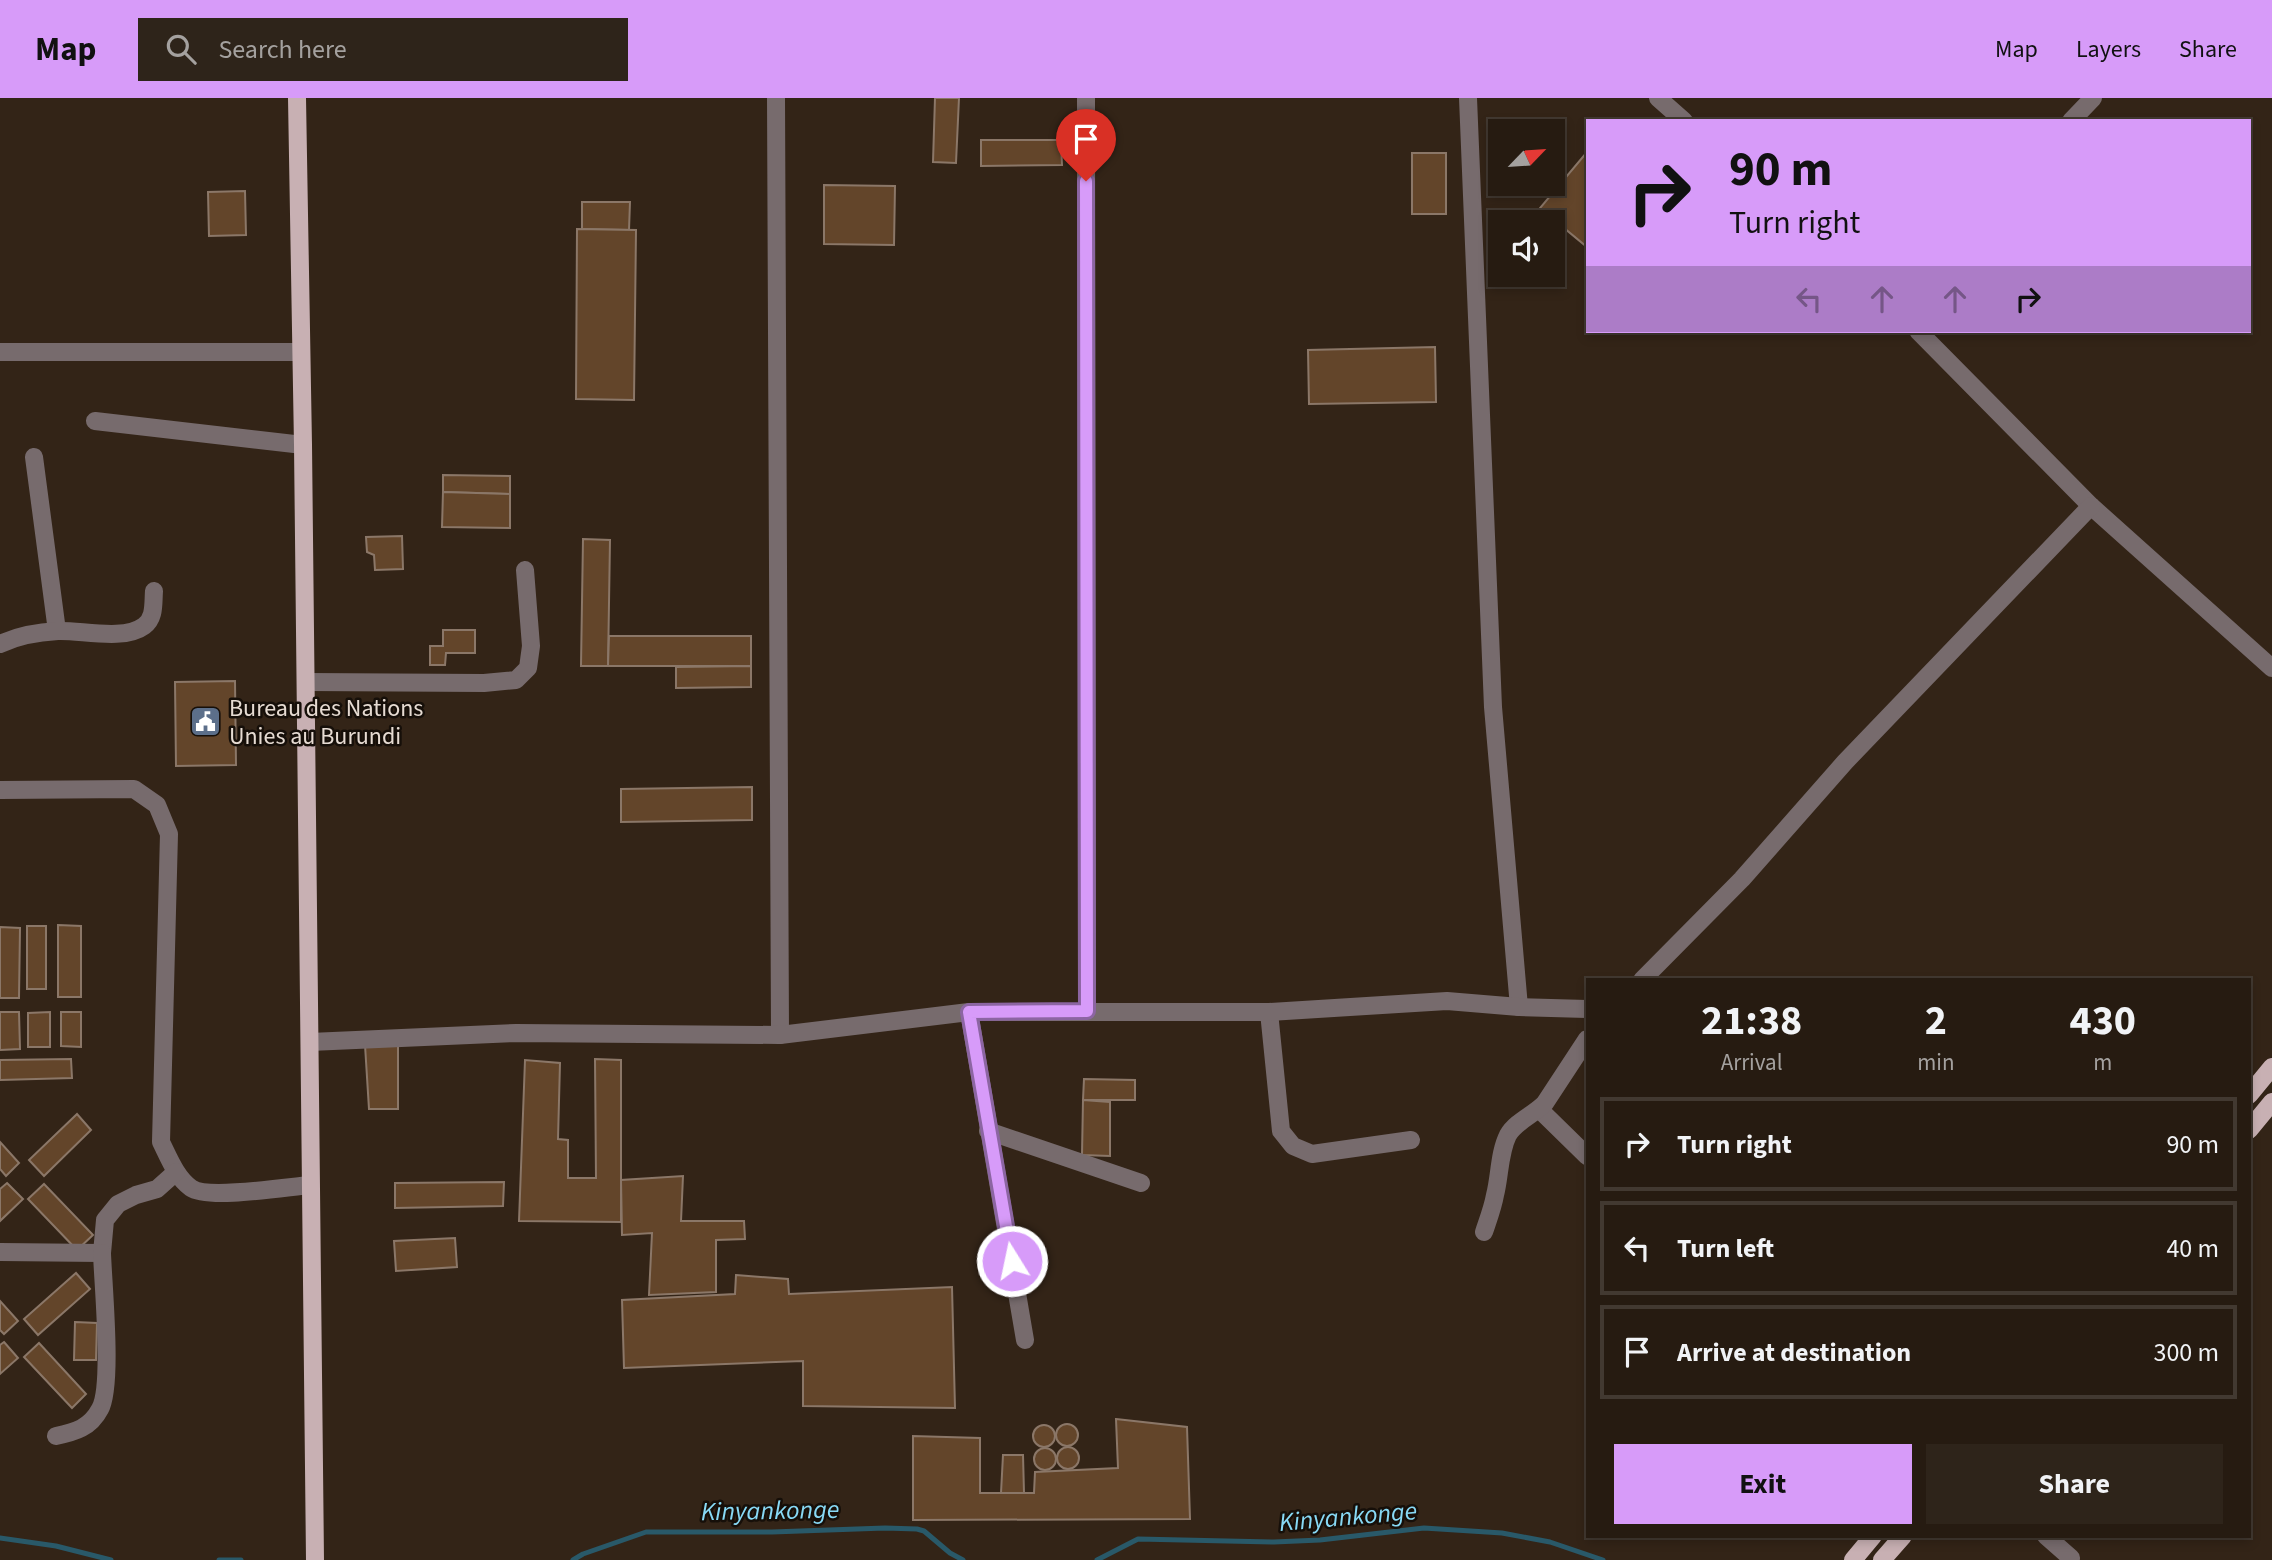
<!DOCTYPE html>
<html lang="en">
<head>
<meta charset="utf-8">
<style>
  body { margin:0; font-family:"Source Sans 3",sans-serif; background:#2e241a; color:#f1f3f6; height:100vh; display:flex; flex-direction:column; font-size:26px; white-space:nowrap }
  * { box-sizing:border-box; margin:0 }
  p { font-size:23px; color:#a4a19f }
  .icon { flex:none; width:38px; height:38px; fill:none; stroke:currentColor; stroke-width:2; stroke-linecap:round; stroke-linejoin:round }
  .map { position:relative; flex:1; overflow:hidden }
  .details { position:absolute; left:1586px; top:880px; width:665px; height:560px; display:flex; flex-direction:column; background:#261b11; border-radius:0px; box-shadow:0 4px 10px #0003,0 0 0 2px #423931 }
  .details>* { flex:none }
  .hud { position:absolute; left:1586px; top:21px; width:665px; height:214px; border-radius:0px; box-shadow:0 4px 10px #0003,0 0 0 2px #423931; background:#d79bf9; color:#111; overflow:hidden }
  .needle { width:46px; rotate:65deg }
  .fabs { position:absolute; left:1488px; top:21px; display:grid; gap:14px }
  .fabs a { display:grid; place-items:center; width:77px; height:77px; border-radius:0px; background:#261b11; box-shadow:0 4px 10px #0003,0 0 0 2px #423931; font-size:35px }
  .pin { position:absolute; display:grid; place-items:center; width:60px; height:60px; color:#fff; margin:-72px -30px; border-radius:50% 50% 50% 0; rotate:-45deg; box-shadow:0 0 7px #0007 }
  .pin .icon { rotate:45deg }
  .me { position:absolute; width:77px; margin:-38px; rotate:350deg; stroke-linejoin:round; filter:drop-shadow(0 0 5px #0008) }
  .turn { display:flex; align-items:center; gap:24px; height:147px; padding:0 28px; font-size:32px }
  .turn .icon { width:91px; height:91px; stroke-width:2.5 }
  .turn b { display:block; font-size:49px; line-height:60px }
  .lanes { display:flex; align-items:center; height:66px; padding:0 28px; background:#0003; justify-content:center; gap:35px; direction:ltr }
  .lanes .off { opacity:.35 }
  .eta { display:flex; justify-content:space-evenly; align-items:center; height:119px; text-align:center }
  .eta b { font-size:42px; font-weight:700; line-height:49px }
  .button { display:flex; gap:14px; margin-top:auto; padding:14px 28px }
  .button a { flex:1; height:80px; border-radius:0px; background:#d79bf9; color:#111; font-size:28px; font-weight:700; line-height:80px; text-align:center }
  .button a+a { background:#2e241a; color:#f1f3f6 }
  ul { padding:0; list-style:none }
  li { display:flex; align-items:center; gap:21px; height:94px; margin:0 14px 10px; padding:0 14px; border:4px solid #423931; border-radius:0px }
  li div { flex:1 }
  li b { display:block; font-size:26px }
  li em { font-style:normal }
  header { display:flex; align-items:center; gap:42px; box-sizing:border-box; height:98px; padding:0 35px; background:#d79bf9; color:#111 }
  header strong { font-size:33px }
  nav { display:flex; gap:38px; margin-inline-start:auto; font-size:24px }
  .search { width:490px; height:63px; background:#2e241a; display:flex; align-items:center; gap:18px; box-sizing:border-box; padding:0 24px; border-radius:0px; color:#a4a19f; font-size:26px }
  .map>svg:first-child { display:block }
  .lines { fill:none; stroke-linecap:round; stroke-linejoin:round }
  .stream { stroke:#295969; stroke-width:5 }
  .building { fill:#63452a; stroke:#8b7768; stroke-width:2 }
  .minor { stroke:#776b6d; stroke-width:18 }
  .major { stroke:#c8b0b3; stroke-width:18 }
  .route-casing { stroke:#8c65a2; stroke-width:18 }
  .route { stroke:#d79bf9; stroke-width:12 }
  .labels { text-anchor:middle; stroke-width:5; stroke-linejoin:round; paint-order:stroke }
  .poi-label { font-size:24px; fill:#e6dbd2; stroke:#160f09; text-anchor:start }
  .water-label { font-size:26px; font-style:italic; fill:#88d9f5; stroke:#160f09 }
</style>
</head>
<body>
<header>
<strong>Map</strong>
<div class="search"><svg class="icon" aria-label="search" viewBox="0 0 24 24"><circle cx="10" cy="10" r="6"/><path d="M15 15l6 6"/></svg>Search here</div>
<nav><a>Map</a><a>Layers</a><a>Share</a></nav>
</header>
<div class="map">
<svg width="2272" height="1462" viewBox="0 0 2272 1462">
  <rect width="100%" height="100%" fill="#332417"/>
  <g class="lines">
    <g class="stream">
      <path d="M0 1440 56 1448 111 1462"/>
      <path d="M219 1462H241"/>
      <path d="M573 1462 583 1456 646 1434H772L885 1430 917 1431 924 1433 950 1455 963 1462"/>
      <path d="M1097 1462 1138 1441 1274 1444 1320 1442 1424 1430 1502 1435 1550 1444 1603 1462"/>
    </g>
  </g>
  <g class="building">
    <path d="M935 0H959L956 65 933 64Z"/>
    <path d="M981 42H1061L1062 67 981 68Z"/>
    <path d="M1587 54V149L1540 110Z"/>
    <rect x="1412" y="55" width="34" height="61"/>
    <path d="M824 87 895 88 894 147 824 146Z"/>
    <path d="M245 93 246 137 209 138 208 94Z"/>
    <path d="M582 104H630L629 132 582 131Z"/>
    <path d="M577 131 636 132 634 302 576 301Z"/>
    <path d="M1435 249 1436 304 1309 306 1308 252Z"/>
    <path d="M443 377 510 378V396L443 394Z"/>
    <path d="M443 394 510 396V430L442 429Z"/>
    <path d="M402 438 403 471 375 472 374 457 367 454 366 439Z"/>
    <path d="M583 441 610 442 608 568H581Z"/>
    <path d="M443 532H475V555H446L445 567H430V548H443Z"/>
    <path d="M609 538H751V568H608Z"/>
    <path d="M751 568V589L676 590V569Z"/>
    <path d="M235 583 236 667 176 668 175 584Z"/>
    <path d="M752 689V722L621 724V691Z"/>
    <path d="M58 827 81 828V899H58Z"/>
    <rect x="27" y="828" width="19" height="63"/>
    <path d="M0 829 20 830 19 900H0Z"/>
    <path d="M0 914H19L20 951 0 952Z"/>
    <path d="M50 914V949H28V915Z"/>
    <path d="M61 914H81V949L61 948Z"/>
    <path d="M398 946V1011H369L365 947Z"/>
    <path d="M71 961 72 980 0 982V962Z"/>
    <path d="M595 961 621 962V1124L519 1123 525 962 560 965 558 1041 568 1042V1080H596Z"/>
    <path d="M1084 981 1135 982V1002H1083Z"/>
    <path d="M1083 1002 1110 1004V1058L1082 1057Z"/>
    <path d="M77 1016 91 1032 44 1078 29 1062Z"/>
    <path d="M0 1044 19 1065 6 1078 0 1071Z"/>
    <path d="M683 1078 681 1123H744L745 1141 716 1142V1194L649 1197 652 1135 622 1137 621 1082Z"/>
    <path d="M504 1084 503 1108 395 1110V1085Z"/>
    <path d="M7 1085 23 1101 0 1123V1091Z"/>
    <path d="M44 1086 93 1137 77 1152 28 1101Z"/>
    <path d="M455 1140 457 1169 396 1173 394 1143Z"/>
    <path d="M76 1175 90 1191 38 1237 24 1221Z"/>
    <path d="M736 1177 788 1181 789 1196 952 1189 955 1310 803 1308V1263L624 1270 622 1202 735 1196Z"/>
    <path d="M0 1203 18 1223 4 1236 0 1232Z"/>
    <path d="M75 1224 97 1225 96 1262H74Z"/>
    <path d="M4 1244 18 1260 0 1276V1247Z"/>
    <path d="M39 1245 86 1296 72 1310 24 1259Z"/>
    <path d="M1116 1321 1187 1329 1190 1421 913 1422V1338L980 1340V1395H1034L1035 1374 1118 1370Z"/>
    <circle cx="1067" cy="1337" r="11"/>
    <circle cx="1044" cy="1338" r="11"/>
    <circle cx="1068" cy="1360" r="11"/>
    <circle cx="1045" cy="1361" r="11"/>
    <path d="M1003 1357H1023L1024 1395H1001Z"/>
  </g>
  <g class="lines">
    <g class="minor">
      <path d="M776 0 780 937"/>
      <path d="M1086 0 1087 913"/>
      <path d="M1468 0 1493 609 1519 909"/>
      <path d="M1658 0 1684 23"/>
      <path d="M2071 23 2093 0"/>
      <path d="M1918 233 2091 408 2272 570"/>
      <path d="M0 254H301"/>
      <path d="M95 323 303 347"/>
      <path d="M34 359 57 533"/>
      <path d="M0 546C17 538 39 534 58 533 81 532 124 543 144 528 155 520 153 506 154 493"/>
      <path d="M306 584 484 585 516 582 528 570 531 548 525 472"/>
      <path d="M0 692 134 691 157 707 169 736 161 1044C169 1060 176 1079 191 1090 208 1102 286 1089 310 1087"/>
      <path d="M1642 882 1742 781 1845 664 2091 408"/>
      <path d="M969 914 1025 1242"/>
      <path d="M1269 914 1281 1033 1293 1048 1312 1056 1411 1042"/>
      <path d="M310 944 516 935 780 937 969 914H1269L1447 903 1519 909 1587 911"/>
      <path d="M1539 1011 1587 1058"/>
      <path d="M988 1033 1141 1085"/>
      <path d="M1484 1134C1488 1122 1493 1109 1495 1097 1500 1078 1499 1055 1508 1037 1516 1023 1535 1016 1545 1005L1587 941"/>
      <path d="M0 1154 102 1155 105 1122 118 1106 136 1097 157 1091 176 1074"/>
      <path d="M56 1338C75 1334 90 1330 100 1311 113 1288 103 1187 102 1155"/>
      <path d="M2046 1438 2071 1460"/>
    </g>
    <g class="major">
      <path d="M297 0 303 347 315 1462"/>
      <path d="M2249 997 2272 969"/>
      <path d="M2249 1032 2272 1004"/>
      <path d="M1853 1462 1873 1438"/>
      <path d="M1882 1462 1903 1438"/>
    </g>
  </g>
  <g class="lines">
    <defs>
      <path id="route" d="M1012 1163 969 914 1087 913 1086 83"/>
    </defs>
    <use href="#route" class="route-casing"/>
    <use href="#route" class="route"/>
  </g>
  <defs>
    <symbol id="civic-square" viewBox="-11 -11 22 22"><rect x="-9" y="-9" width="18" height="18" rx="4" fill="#5c6f8a" stroke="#160f09"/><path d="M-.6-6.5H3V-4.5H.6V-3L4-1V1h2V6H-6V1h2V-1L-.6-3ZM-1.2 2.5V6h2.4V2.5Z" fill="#fff"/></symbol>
  </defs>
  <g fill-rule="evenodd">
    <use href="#civic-square" x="188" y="606" width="35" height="35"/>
  </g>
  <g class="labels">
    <g class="poi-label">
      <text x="229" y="618">Bureau des Nations<tspan x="229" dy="28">Unies au Burundi</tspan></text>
    </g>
    <g class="water-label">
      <text transform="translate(770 1412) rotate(-1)" y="9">Kinyankonge</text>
      <text transform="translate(1348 1418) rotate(-5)" y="9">Kinyankonge</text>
    </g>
  </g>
</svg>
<div class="fabs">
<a><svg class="needle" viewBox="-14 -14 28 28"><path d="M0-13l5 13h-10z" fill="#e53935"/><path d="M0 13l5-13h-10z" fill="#a4a19f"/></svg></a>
<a><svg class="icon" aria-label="sound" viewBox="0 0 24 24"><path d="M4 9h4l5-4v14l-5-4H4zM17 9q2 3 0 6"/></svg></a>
</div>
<div class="pin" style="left:1086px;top:83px;background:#d93025"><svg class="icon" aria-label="arrive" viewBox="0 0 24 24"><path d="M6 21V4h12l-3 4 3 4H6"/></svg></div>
<svg class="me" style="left:1012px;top:1163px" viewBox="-20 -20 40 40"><circle r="17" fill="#d79bf9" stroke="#fff" stroke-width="3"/><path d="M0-11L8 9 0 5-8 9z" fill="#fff"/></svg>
<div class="hud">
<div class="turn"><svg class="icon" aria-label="right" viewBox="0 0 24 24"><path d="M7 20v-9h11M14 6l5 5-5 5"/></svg><div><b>90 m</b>Turn right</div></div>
<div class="lanes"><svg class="icon off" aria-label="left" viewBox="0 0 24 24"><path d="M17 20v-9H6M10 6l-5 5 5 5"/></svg><svg class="icon off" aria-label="ahead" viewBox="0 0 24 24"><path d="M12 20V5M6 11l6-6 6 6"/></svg><svg class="icon off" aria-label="ahead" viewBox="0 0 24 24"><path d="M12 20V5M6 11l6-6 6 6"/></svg><svg class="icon" aria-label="right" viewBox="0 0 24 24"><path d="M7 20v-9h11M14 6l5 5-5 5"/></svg></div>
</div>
<section class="details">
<div class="eta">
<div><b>21:38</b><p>Arrival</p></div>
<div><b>2</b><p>min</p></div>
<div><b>430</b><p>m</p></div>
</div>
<ul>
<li><svg class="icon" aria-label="right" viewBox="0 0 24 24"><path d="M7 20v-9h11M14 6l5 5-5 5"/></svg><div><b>Turn right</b></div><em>90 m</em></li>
<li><svg class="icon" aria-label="left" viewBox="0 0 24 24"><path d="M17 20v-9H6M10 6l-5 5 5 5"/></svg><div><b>Turn left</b></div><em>40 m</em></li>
<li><svg class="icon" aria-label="arrive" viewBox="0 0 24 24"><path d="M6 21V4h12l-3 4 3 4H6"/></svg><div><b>Arrive at destination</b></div><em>300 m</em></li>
</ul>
<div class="button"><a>Exit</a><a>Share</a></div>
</section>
</div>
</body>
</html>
